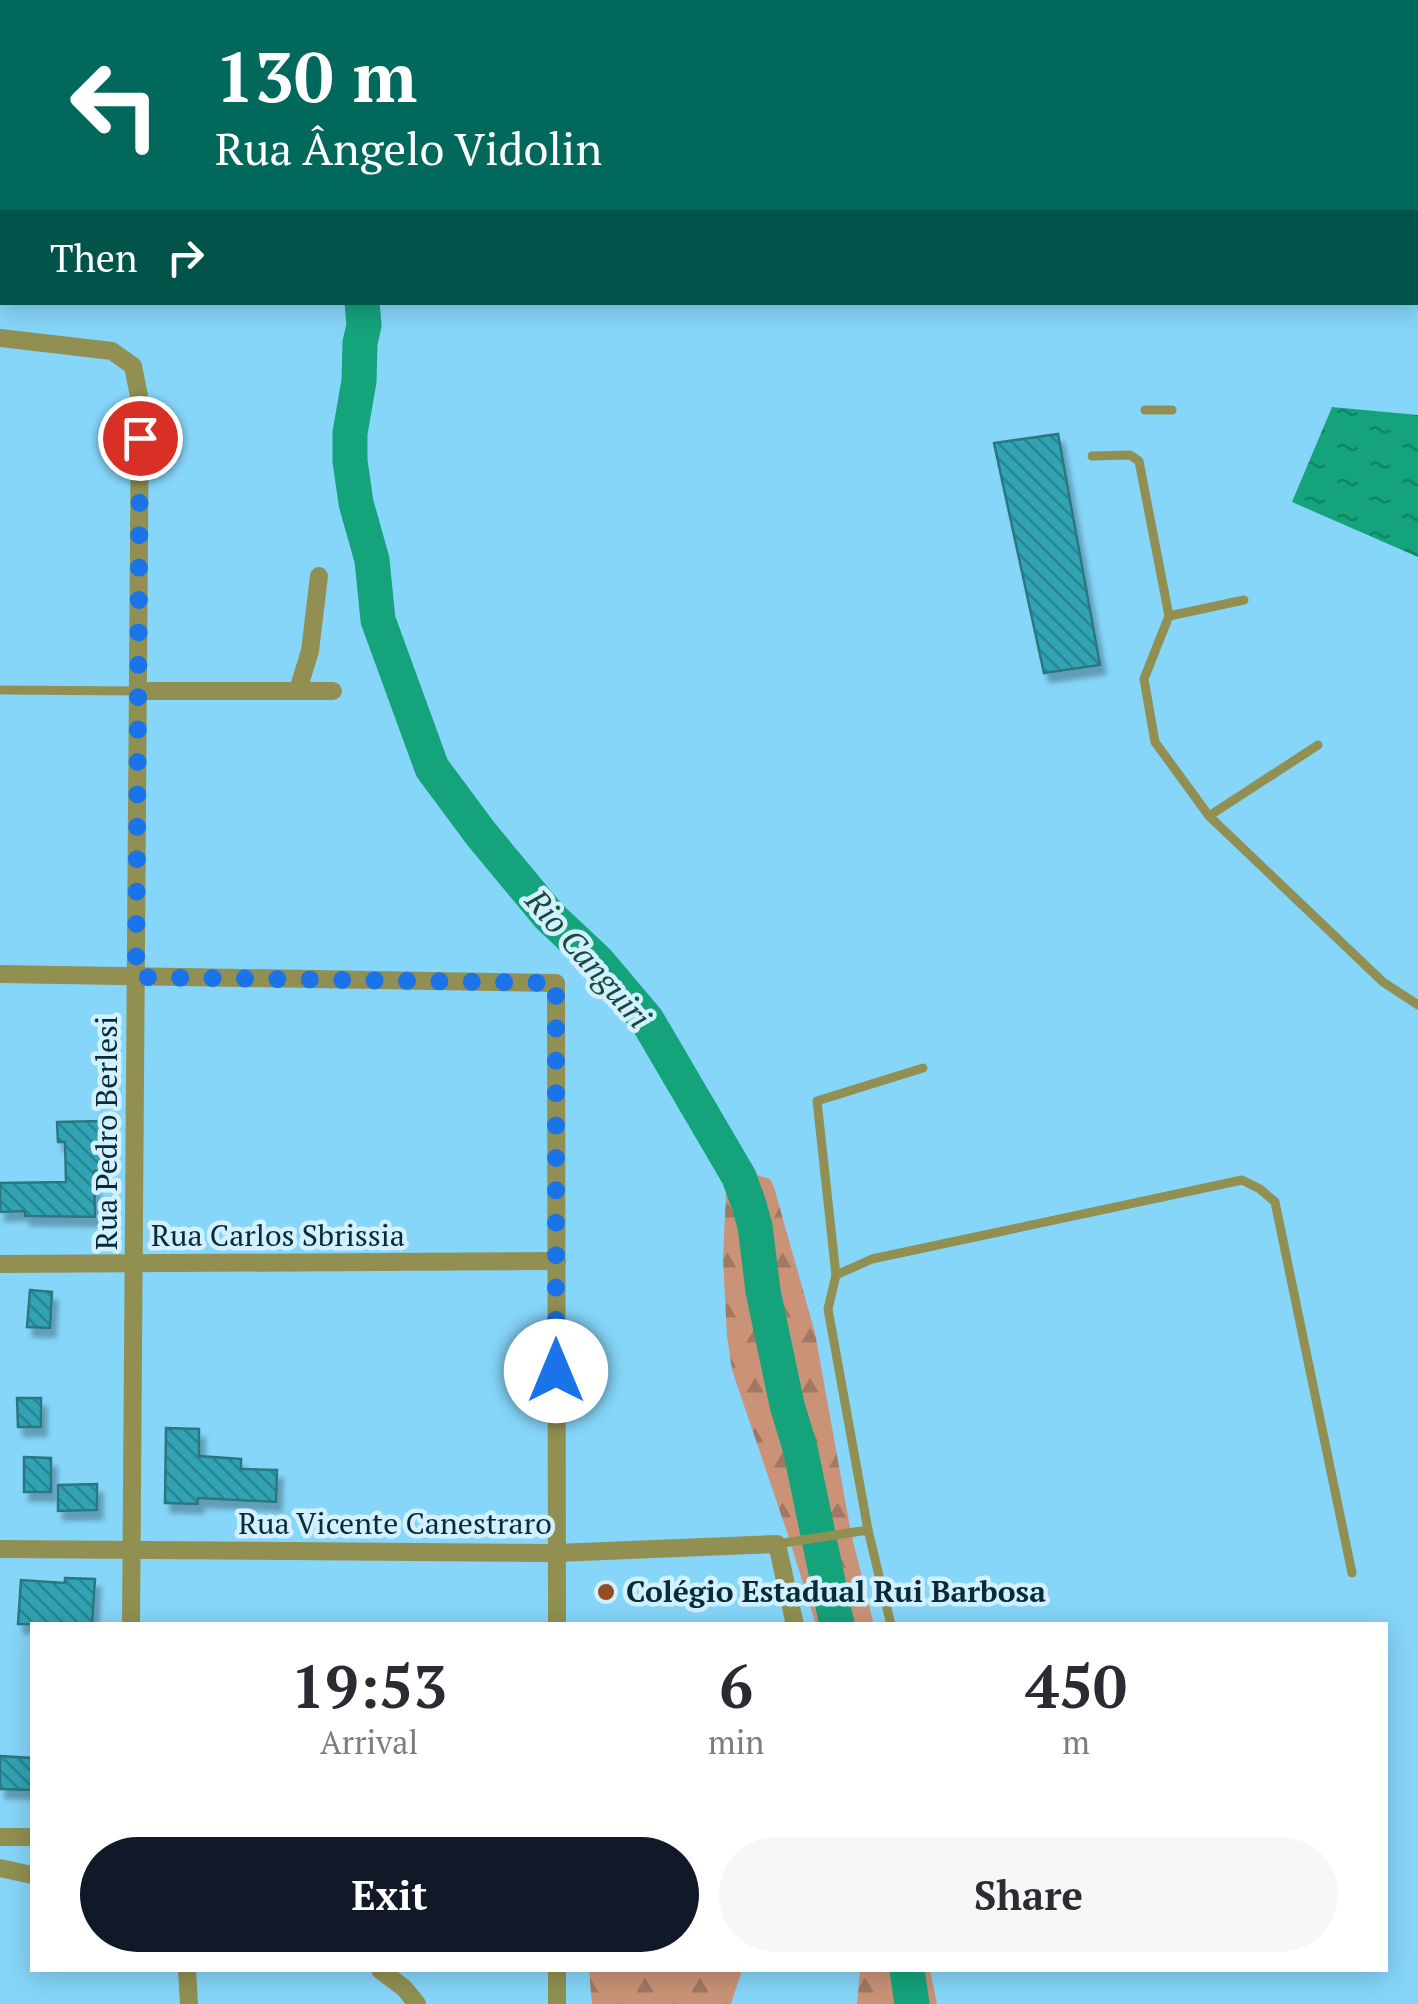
<!DOCTYPE html>
<html lang="en">
<head>
<meta charset="utf-8">
<style>
  body { margin:0; font-family:"PT Serif",serif; background:#f7f7f7; color:#2b2b33; height:100vh; display:flex; flex-direction:column; font-size:38px; white-space:nowrap }
  * { box-sizing:border-box; margin:0 }
  p { font-size:32px; color:#7c7c81 }
  .icon { flex:none; width:55px; height:55px; fill:none; stroke:currentColor; stroke-width:2; stroke-linecap:round; stroke-linejoin:round }
  .map { position:relative; flex:1; overflow:hidden }
  .sheet { position:absolute; left:30px; top:1622px; width:1358px; height:350px; display:flex; flex-direction:column; background:#fff; border-radius:0px; box-shadow:0 5px 25px #0003 }
  .sheet>* { flex:none }
  .guide { position:absolute; left:0px; top:0px; width:1420px; height:305px; box-shadow:0 5px 25px #0003; background:#00695c; color:#fff; overflow:hidden }
  .pin { position:absolute; display:grid; place-items:center; width:85px; height:85px; color:#fff; margin:-42px; border:5px solid #fff; border-radius:50%; box-shadow:0 2px 10px #0007 }
  .me { position:absolute; width:110px; margin:-55px; rotate:0deg; stroke-linejoin:round; filter:drop-shadow(0 0 8px #0008) }
  .turn { display:flex; align-items:center; gap:35px; height:210px; padding:0 50px; font-size:45px }
  .turn .icon { width:130px; height:130px; stroke-width:2.5 }
  .turn b { display:block; font-size:70px; line-height:85px }
  .then { display:flex; align-items:center; height:95px; padding:0 50px; background:#0003; gap:20px; font-size:38px }
  .eta { display:flex; justify-content:space-evenly; align-items:center; height:170px; text-align:center }
  .eta b { font-size:60px; font-weight:700; line-height:70px }
  .button { display:flex; gap:20px; margin-top:auto; padding:20px 50px }
  .button a { flex:1; height:115px; border-radius:60px; background:#111827; color:#fff; font-size:40px; font-weight:700; line-height:115px; text-align:center }
  .button a+a { background:#f7f7f7; color:#2b2b33 }
  .map>svg:first-child { display:block }
  .forest { fill:url(#forest-firs) }
  .water { fill:url(#water-ripples) }
  .lines { fill:none; stroke-linecap:round; stroke-linejoin:round }
  .river { stroke:#15a37c; stroke-width:35 }
  .building { fill:url(#building-back-hatch); stroke:#2b7781; stroke-width:2.5; filter:url(#shadow) }
  .service { stroke:#919052; stroke-width:9 }
  .minor { stroke:#919052; stroke-width:18 }
  .motorway { stroke:#4a4912; stroke-width:30 }
  .route { stroke:#1a73e8; stroke-width:18; stroke-dasharray:0 32.4 }
  .poi-dot { fill:#934d25; stroke:#d2f0fe; stroke-width:4 }
  .labels { text-anchor:middle; stroke-width:9; stroke-linejoin:round; paint-order:stroke }
  .street-label { font-size:30px; fill:#072b39; stroke:#d2f0fe }
  .poi-label { font-size:30px; font-weight:bold; fill:#072b39; stroke:#d2f0fe; text-anchor:start }
  .water-label { font-size:32px; font-style:italic; fill:#184b3a; stroke:#d2f0fe }
</style>
</head>
<body>
<div class="map">
<svg width="1418" height="2004" viewBox="0 0 1418 2004">
  <defs>
    <pattern id="forest-firs" width="22" height="20" patternUnits="userSpaceOnUse" patternTransform="scale(2.5)"><rect width="22" height="20" fill="#ca9377"/><path d="M5 1l3.5 6h-7zM16 11l3.5 6h-7z" fill="#a27863"/></pattern>
    <pattern id="water-ripples" width="26" height="14" patternUnits="userSpaceOnUse" patternTransform="scale(2.5)"><rect width="26" height="14" fill="#15a37c"/><path d="M2 4q2-2 4 0t4 0M15 11q2-2 4 0t4 0" fill="none" stroke="#118567"/></pattern>
    <pattern id="building-back-hatch" width="6" height="6" patternUnits="userSpaceOnUse" patternTransform="scale(2.5)"><rect width="6" height="6" fill="#31a3b2"/><path d="M-1 5l2 2M0 0l6 6M5-1l2 2" fill="none" stroke="#288592"/></pattern>
    <filter id="shadow"><feDropShadow dx="5.5" dy="9" stdDeviation="2.5" flood-color="#0004"/></filter>
  </defs>
  <rect width="100%" height="100%" fill="#86d6fa"/>
  <g class="forest">
    <path d="M740 1170 770 1179 774 1187 815 1333 851 1533 874 1625H816L787 1532 732 1370 727 1336 723 1258 727 1172Z"/>
    <path d="M589 1970H742L731 2004H592Z"/>
    <path d="M860 1970H930L937 2004H857Z"/>
  </g>
  <path class="water" d="M1332 407 1418 415V557L1292 502Z"/>
  <g class="lines">
    <g class="river">
      <path d="M387 0V2"/>
      <path d="M362 302 364 325 360 343 359 381 350 433V461L356 503 372 560 378 620 432 768 481 834 549 916 598 962 647 1020 739 1177 749 1205 755 1226 763 1291 787 1405 800 1448 837 1625"/>
      <path d="M907 1970 912 2004"/>
    </g>
  </g>
  <g class="building">
    <path d="M1058 434 1100 665 1044 673 994 443Z"/>
    <path d="M100 1121 101 1171H94L95 1217 25 1216V1211L0 1212V1183L66 1182 65 1142H58L57 1122Z"/>
    <path d="M30 1290 52 1292 50 1328 27 1327Z"/>
    <path d="M17 1398H41V1427H18Z"/>
    <path d="M166 1428 199 1429V1456L241 1459V1469L277 1470 276 1502 198 1498V1504L165 1503Z"/>
    <path d="M24 1457 51 1458V1492H24Z"/>
    <path d="M97 1484V1510L58 1511V1485Z"/>
    <path d="M65 1578 95 1579 92 1625 18 1624 21 1580 65 1583Z"/>
    <path d="M0 1756 32 1758 31 1790 0 1789Z"/>
  </g>
  <g class="lines">
    <g class="service">
      <path d="M1145 410H1172"/>
      <path d="M1092 456 1130 455 1139 461 1169 616 1244 600"/>
      <path d="M1169 616 1144 679 1155 742 1209 816 1383 982 1418 1005"/>
      <path d="M0 690 138 691"/>
      <path d="M1209 816 1318 745"/>
      <path d="M836 1275 817 1101 923 1068"/>
      <path d="M777 1544 868 1530"/>
      <path d="M891 1625 868 1530 828 1309 836 1275 872 1259 1242 1180 1260 1189 1275 1202 1352 1573"/>
    </g>
    <g class="minor">
      <path d="M0 338 112 351 133 366 140 401 131 1625"/>
      <path d="M298 690 310 651 319 576"/>
      <path d="M138 691H333"/>
      <path d="M0 974 556 983 557 1625"/>
      <path d="M0 1264 557 1261"/>
      <path d="M0 1549 557 1553 777 1544 795 1625"/>
      <path d="M0 1837H32"/>
      <path d="M0 1868 32 1875"/>
      <path d="M187 1970 189 2004"/>
      <path d="M380 1970 404 1988 417 2004"/>
      <path d="M557 2004V1970"/>
    </g>
    <g class="motorway">
      <path d="M0 235H2"/>
      <path d="M0 271H2"/>
    </g>
  </g>
  <g class="lines">
    <path class="route" d="M140 438 136 977 556 983V1371"/>
  </g>
  <circle class="poi-dot" cx="606" cy="1592" r="10"/>
  <g class="labels">
    <g class="street-label">
      <text transform="translate(107 1133) rotate(-90)" y="10">Rua Pedro Berlesi</text>
      <text x="278" y="1246">Rua Carlos Sbrissia</text>
      <text x="395" y="1534">Rua Vicente Canestraro</text>
    </g>
    <g class="poi-label">
      <text x="626" y="1602">Colégio Estadual Rui Barbosa</text>
    </g>
    <g class="water-label">
      <text transform="translate(588 959) rotate(49)" y="11">Rio Canguiri</text>
    </g>
  </g>
</svg>
<div class="pin" style="left:140px;top:438px;background:#d93025"><svg class="icon" aria-label="arrive" viewBox="0 0 24 24"><path d="M6 21V4h12l-3 4 3 4H6"/></svg></div>
<svg class="me" style="left:556px;top:1371px" viewBox="-20 -20 40 40"><circle r="19" fill="#fff"/><path d="M0-13L10 11 0 6-10 11z" fill="#1a73e8"/></svg>
<div class="guide">
<div class="turn"><svg class="icon" aria-label="left" viewBox="0 0 24 24"><path d="M17 20v-9H6M10 6l-5 5 5 5"/></svg><div><b>130 m</b>Rua Ângelo Vidolin</div></div>
<div class="then">Then<svg class="icon" aria-label="right" viewBox="0 0 24 24"><path d="M7 20v-9h11M14 6l5 5-5 5"/></svg></div>
</div>
<section class="sheet">
<div class="eta">
<div><b>19:53</b><p>Arrival</p></div>
<div><b>6</b><p>min</p></div>
<div><b>450</b><p>m</p></div>
</div>
<div class="button"><a>Exit</a><a>Share</a></div>
</section>
</div>
</body>
</html>
